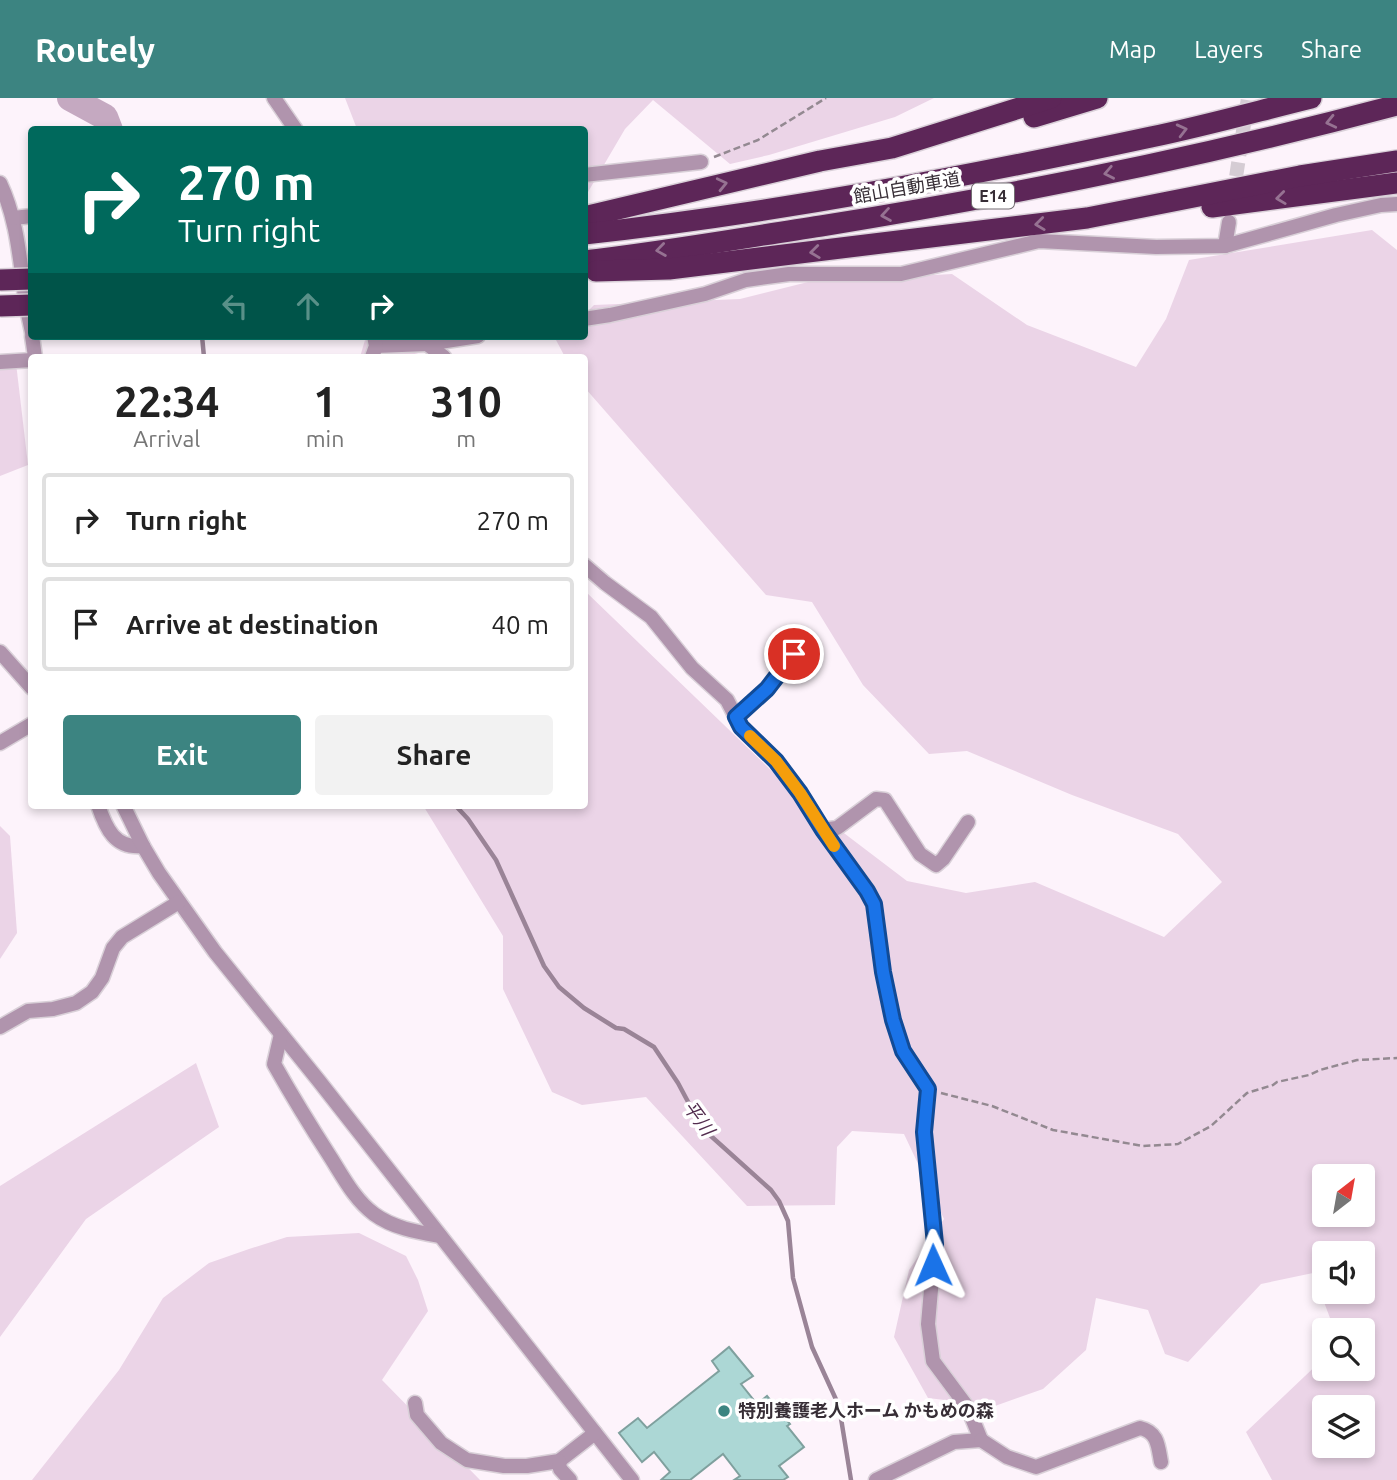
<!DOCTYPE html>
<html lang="en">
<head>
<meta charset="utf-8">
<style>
  body { margin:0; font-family:Ubuntu,"Noto Sans JP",sans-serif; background:#f2f2f2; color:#222; height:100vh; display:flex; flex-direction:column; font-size:26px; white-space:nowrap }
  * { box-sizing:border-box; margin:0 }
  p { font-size:23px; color:#767676 }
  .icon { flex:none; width:38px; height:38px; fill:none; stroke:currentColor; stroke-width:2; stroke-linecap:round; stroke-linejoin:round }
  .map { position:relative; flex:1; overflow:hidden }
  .panel { position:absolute; left:28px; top:256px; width:560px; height:455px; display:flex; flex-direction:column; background:#fff; border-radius:7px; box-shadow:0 4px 10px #0003 }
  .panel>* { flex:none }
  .banner { position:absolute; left:28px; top:28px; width:560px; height:214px; border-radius:7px; box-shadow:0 4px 10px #0003; background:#00695c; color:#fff; overflow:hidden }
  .needle { width:46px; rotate:31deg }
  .controls { position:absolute; left:1312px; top:1066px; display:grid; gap:14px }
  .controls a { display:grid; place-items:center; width:63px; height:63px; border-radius:7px; background:#fff; box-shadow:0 4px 10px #0003; font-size:35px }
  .pin { position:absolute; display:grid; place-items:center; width:60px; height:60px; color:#fff; margin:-30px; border:4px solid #fff; border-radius:50%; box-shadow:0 2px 7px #0007 }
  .me { position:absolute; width:77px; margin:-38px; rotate:359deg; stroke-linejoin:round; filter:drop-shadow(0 0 5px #0008) }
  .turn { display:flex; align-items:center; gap:24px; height:147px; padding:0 35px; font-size:32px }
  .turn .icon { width:91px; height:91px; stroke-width:2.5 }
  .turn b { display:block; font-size:49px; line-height:60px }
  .lanes { display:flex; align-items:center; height:66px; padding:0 35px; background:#0003; justify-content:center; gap:35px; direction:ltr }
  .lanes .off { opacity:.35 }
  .eta { display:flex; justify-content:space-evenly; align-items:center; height:119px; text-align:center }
  .eta b { font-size:42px; font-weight:700; line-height:49px }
  .primary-button { display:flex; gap:14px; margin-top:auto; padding:14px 35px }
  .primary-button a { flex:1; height:80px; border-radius:7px; background:#3c8481; color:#fff; font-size:28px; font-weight:700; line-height:80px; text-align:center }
  .primary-button a+a { background:#f2f2f2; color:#222 }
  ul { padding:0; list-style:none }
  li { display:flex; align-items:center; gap:21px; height:94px; margin:0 14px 10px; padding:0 21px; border:4px solid #e0e0e0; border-radius:7px }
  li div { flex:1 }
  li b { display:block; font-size:26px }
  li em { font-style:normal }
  header { display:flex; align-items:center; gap:42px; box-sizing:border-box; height:98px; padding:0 35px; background:#3c8481; color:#fff }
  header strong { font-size:33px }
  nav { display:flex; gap:38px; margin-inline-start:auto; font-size:24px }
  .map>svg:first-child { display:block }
  .green { fill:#ebd4e7; fill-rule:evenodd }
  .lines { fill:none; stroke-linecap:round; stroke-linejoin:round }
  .stream { stroke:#9a8497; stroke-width:4.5 }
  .river { stroke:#c5a9c1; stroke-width:26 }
  .building { fill:#acd7d5; stroke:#7fa09e; stroke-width:2 }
  .minor-tunnel { stroke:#d5ccd4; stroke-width:14; stroke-dasharray:14 7; stroke-linecap:butt }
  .minor-casing { stroke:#d9d0d8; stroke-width:17 }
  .highway-casing { stroke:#d9d0d8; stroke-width:24 }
  .path { stroke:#938991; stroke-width:2.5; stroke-dasharray:7 3.5; stroke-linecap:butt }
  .minor { stroke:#b094ad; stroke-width:14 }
  .highway { stroke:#5d2658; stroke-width:21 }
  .highway-bridge-casing { stroke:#d9d0d8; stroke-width:24; stroke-linecap:butt }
  .highway-bridge { stroke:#5d2658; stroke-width:21 }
  .oneway { stroke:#967292 }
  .route-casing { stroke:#114b97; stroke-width:18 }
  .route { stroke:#1a73e8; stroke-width:12 }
  .slow { stroke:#f59e0b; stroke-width:12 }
  .poi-dot { fill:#3c8481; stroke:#fff; stroke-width:2.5 }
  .labels { text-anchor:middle; stroke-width:7; stroke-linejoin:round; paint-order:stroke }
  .shield { fill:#fff; stroke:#736d72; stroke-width:2 }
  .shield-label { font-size:16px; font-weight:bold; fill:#372e36 }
  .street-label { font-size:18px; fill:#372e36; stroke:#fff }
  .poi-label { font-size:18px; font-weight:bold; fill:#372e36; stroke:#fff; text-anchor:start }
  .water-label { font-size:19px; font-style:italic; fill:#532d4f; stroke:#fff }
</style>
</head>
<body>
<header>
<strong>Routely</strong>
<nav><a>Map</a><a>Layers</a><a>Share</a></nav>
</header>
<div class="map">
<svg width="1397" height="1382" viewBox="0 0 1397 1382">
  <rect width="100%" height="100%" fill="#fdf3fb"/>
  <g class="green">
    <path d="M345 0H934L895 19 769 57 730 66 653 2 625 31 588 94 585 95 584 32 357 31Z"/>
    <path d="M1372 132 1397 152V1382H1272L1246 1334 1325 1259V1270H1363V1232H1330V1220L1313 1175 1261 1186 1188 1264 1165 1256 1148 1212 1096 1200 1086 1252 1043 1291 995 1308 928 1300 894 1239 909 1172 944 1121 904 1036 852 1033 837 1049 835 1107 747 1108 646 999 582 1007 552 994 503 891V838L424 709V707H584L585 493 807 707 907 783 966 795 1035 784 1164 839 1222 784 1178 736 1072 697 967 653 929 656 863 587 812 504 766 497 585 290 584 259H565L556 242 561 238H584L585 216 594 207 740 201 808 184 952 176 1027 227 1136 269 1166 221 1189 162ZM1325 1078H1363V1116H1325ZM1325 1155H1363V1194H1325ZM1325 1309H1363V1348H1325Z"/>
    <path d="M365 242 430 259H360Z"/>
    <path d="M0 264 16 265 28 367 0 378Z"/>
    <path d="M0 728 10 738 17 835 0 861Z"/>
    <path d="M196 965 219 1029 86 1121 0 1239V1088Z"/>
    <path d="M359 1135 406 1158 418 1182 428 1213 382 1282 480 1382H32L119 1272 163 1200 209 1165 249 1151 287 1139Z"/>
  </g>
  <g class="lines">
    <g class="stream">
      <path d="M202 238 204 259"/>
      <path d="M455 707 468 721 496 762 544 868 559 889 584 910 616 930 624 931 654 949 678 985 702 1030 771 1092 779 1103 788 1123 793 1180 812 1249 839 1308 851 1382"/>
    </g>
    <path class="river" d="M70 0 105 19 110 32"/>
  </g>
  <path class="building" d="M729 1249 753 1278 741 1286 757 1306 767 1298 790 1326 787 1328 804 1349 779 1368 788 1379 783 1382H734L740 1378 723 1356 690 1382H661L670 1374 654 1354 642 1364 619 1335 638 1320 647 1330 719 1273 712 1263Z"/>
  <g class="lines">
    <path class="minor-tunnel" d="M1233 99 1248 0"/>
    <defs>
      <g id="minor">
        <path d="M274 0 296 32"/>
        <path d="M584 77 701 64"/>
        <path d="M0 85C16 119 19 154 24 191 25 205 29 220 32 234"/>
        <path d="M13 120 32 118"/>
        <path d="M1225 148 1229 124"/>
        <path d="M584 221 610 217 705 196 746 182 789 176H901L1039 143 1156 149 1225 148 1336 117 1381 107 1397 106"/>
        <path d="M32 238 35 259"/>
        <path d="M427 246 444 259"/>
        <path d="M376 248 427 246 478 238"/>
        <path d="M372 259 376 248 374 238"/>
        <path d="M0 264 32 262"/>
        <path d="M584 467 605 485 651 519 692 570 727 602 741 629 776 663 800 695 823 732 868 793 874 806 883 874 893 922 903 953 928 991 924 1034 935 1146 928 1226 933 1263 968 1310 981 1342 954 1344 876 1382"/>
        <path d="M0 554 32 590"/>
        <path d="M736 619 767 591 794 556"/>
        <path d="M0 645 32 626"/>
        <path d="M98 707C106 731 115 751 143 748"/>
        <path d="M123 707 143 748 159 775 215 854 319 983 632 1382"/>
        <path d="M823 732 837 730 876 701 885 702 920 756 936 767 943 761 968 724"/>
        <path d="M0 929 28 913 53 911 76 905 92 894 102 880 113 850 122 839 179 804"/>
        <path d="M281 936 274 966C292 998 311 1029 331 1060 343 1079 355 1102 374 1116 393 1130 417 1134 440 1138"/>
        <path d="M415 1305 417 1317 441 1345 467 1362 504 1368H527L559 1363 595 1335"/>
        <path d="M981 1342 1007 1359 1036 1369 1140 1330C1158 1334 1158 1348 1161 1364"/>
        <path d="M559 1363 560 1371 570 1382"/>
      </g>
      <g id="highway">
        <path d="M1034 19 1097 0"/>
        <path d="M1212 109 1397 85"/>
        <path d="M584 119 820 63 892 50 1051 0"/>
        <path d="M584 136C775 115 964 79 1151 39 1204 28 1258 13 1311 0"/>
        <path d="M584 163C663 154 742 140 821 128 1014 97 1207 58 1397 7"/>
        <path d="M596 173 669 171 1087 120 1300 78 1397 63"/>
      </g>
    </defs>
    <use href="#minor" class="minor-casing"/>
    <use href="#highway" class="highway-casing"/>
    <g class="path">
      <path d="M714 59 758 42 826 0"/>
      <path d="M941 995 992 1008 1053 1032 1143 1048 1178 1046 1211 1028 1247 995 1273 987 1277 984 1309 977 1320 972 1357 962 1397 960"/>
    </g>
    <use href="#minor" class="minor"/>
    <use href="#highway" class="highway"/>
    <defs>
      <g id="highway-bridge">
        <path d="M0 182 32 181"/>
        <path d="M0 208 32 207"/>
      </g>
    </defs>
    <use href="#highway-bridge" class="highway-bridge-casing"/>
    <use href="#highway-bridge" class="highway-bridge"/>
  </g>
  <defs><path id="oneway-chevron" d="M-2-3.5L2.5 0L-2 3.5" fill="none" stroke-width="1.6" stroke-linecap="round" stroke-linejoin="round" transform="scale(1.75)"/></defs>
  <g class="oneway">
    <use href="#oneway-chevron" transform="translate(1331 24) rotate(167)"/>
    <use href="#oneway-chevron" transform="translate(1182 32) rotate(-14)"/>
    <use href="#oneway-chevron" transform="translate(1109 75) rotate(169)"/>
    <use href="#oneway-chevron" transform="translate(722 86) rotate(-13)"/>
    <use href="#oneway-chevron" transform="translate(1281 100) rotate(173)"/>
    <use href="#oneway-chevron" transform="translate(886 117) rotate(171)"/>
    <use href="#oneway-chevron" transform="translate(1040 126) rotate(173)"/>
    <use href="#oneway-chevron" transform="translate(661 152) rotate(172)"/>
    <use href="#oneway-chevron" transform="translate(815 154) rotate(173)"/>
  </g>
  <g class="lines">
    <defs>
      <path id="route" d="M794 556 767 591 736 619 741 629 776 663 800 695 823 732 867 793 874 806 883 874 893 922 903 953 928 991 924 1034 935 1146 933 1167"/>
    </defs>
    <use href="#route" class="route-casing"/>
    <use href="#route" class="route"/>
    <path class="slow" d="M750 638 776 663 800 695 834 748"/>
  </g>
  <circle class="poi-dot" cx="724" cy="1313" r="7"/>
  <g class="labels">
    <rect class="shield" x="972" y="85.5" width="42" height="25" rx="5"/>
    <g class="shield-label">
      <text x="993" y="104">E14</text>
    </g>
    <g class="street-label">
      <text transform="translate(907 90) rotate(-10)" y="6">館山自動車道</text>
    </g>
    <g class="poi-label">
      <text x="738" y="1319">特別養護老人ホーム かもめの森</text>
    </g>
    <g class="water-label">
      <text transform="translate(699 1020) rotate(54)" y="7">平川</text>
    </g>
  </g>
</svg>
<div class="controls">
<a><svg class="needle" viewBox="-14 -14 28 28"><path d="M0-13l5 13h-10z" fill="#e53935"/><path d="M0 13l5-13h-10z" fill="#767676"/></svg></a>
<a><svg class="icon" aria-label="sound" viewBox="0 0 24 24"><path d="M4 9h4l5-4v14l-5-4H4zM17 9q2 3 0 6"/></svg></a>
<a><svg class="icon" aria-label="search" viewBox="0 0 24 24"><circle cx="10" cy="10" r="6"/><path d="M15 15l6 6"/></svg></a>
<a><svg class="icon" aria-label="layers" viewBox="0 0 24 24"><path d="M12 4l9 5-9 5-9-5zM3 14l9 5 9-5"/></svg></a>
</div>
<div class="pin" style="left:794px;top:556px;background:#d93025"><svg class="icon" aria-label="arrive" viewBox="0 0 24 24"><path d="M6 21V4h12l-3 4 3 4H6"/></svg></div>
<svg class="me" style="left:933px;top:1167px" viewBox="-20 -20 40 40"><path d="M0-17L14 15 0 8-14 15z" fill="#1a73e8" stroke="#fff" stroke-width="4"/></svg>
<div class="banner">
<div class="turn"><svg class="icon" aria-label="right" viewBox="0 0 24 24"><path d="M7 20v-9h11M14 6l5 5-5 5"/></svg><div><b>270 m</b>Turn right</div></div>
<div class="lanes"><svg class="icon off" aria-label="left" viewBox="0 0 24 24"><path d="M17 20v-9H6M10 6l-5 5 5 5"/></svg><svg class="icon off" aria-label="ahead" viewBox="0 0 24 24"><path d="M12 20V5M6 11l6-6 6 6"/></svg><svg class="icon" aria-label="right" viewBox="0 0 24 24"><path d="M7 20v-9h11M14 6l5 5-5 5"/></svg></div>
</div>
<section class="panel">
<div class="eta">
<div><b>22:34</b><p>Arrival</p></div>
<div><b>1</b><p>min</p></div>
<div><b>310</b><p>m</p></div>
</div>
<ul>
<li><svg class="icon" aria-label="right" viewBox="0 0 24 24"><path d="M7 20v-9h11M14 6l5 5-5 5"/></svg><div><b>Turn right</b></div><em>270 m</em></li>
<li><svg class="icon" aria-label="arrive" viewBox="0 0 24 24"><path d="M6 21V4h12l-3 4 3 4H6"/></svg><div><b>Arrive at destination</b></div><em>40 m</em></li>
</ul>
<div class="primary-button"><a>Exit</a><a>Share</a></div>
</section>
</div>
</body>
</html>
